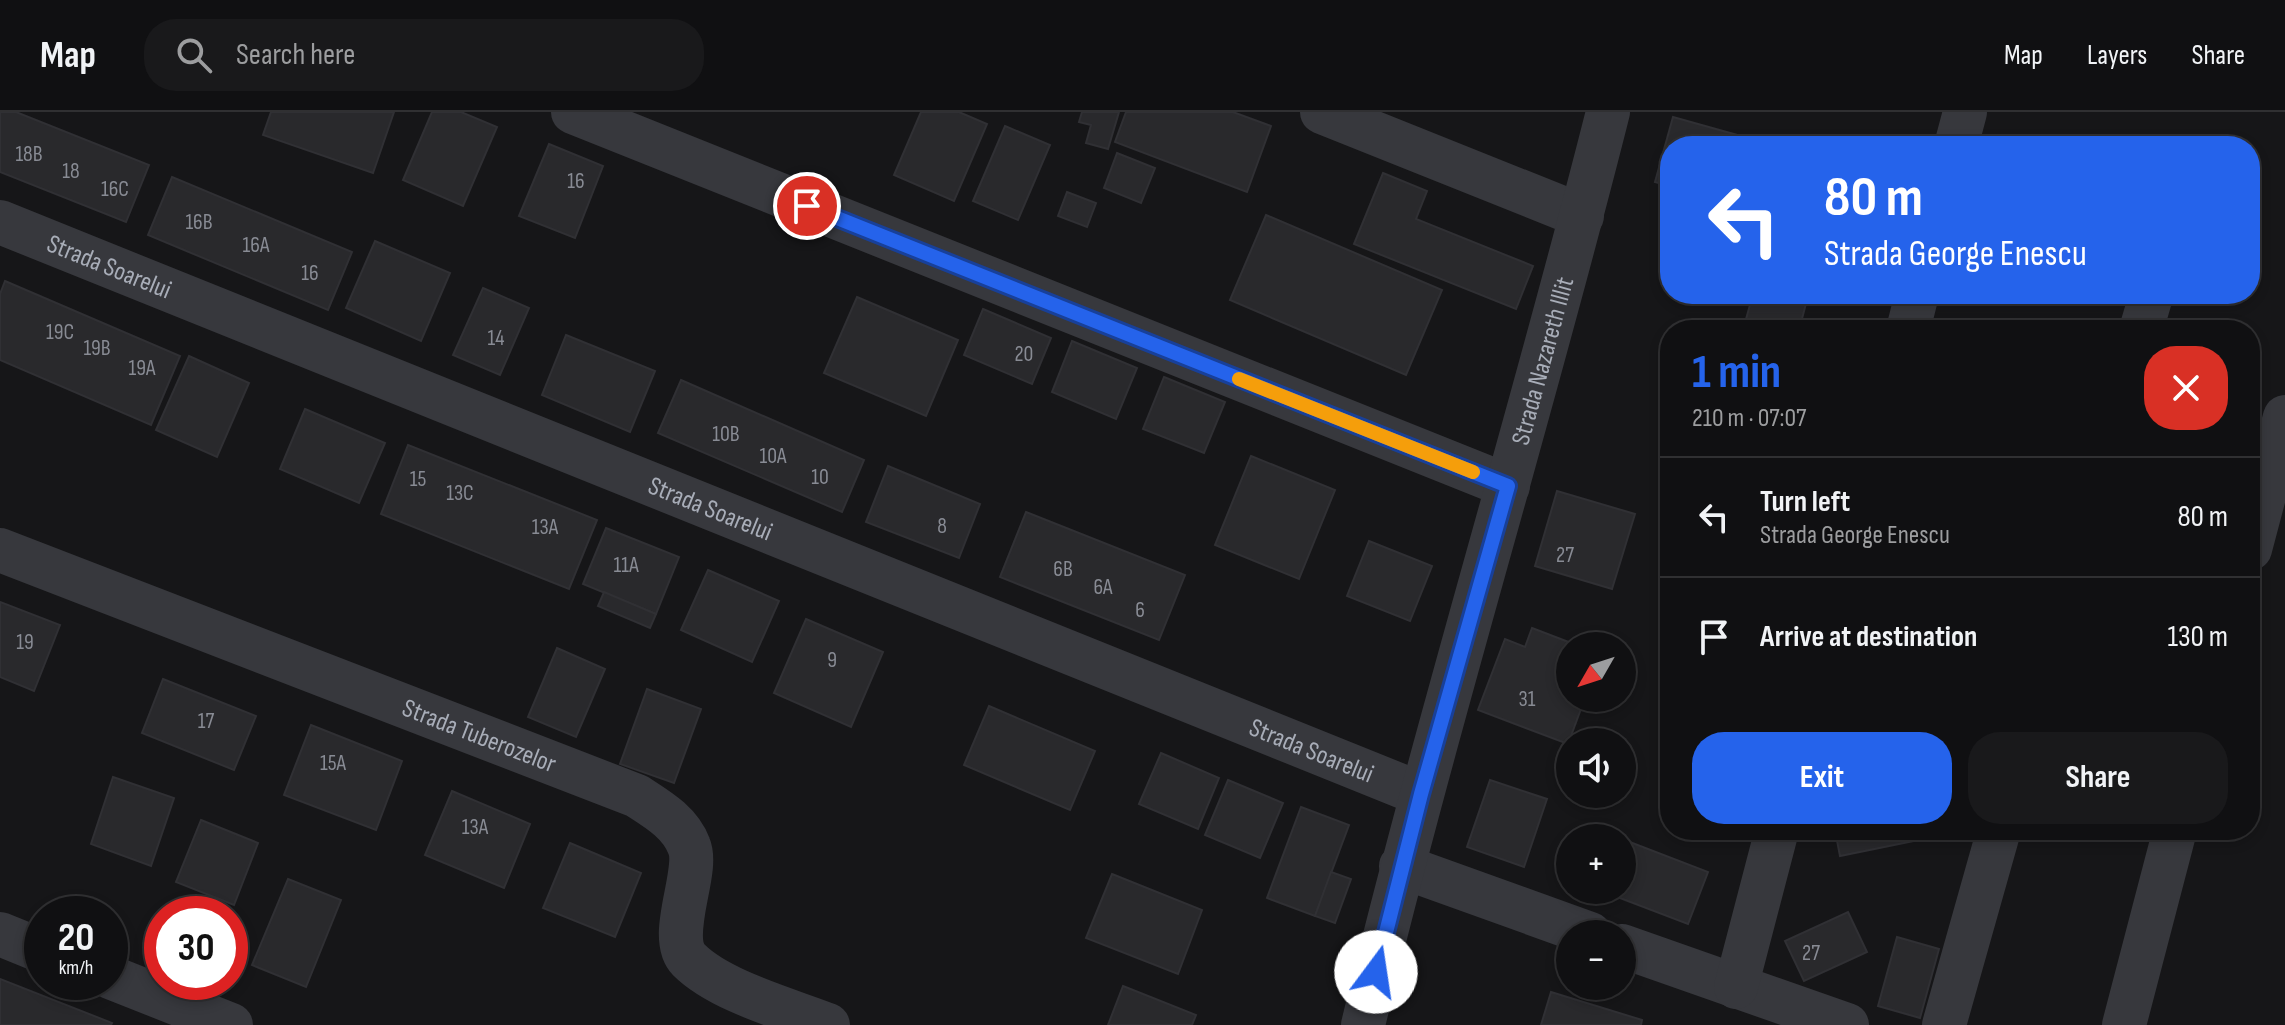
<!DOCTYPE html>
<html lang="en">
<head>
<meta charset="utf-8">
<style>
  body { margin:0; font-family:"Sofia Sans Condensed",sans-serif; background:#19191b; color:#f1f3f6; height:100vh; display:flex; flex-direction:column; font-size:30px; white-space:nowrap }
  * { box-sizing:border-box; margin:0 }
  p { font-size:26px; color:#9c9d9f }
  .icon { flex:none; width:44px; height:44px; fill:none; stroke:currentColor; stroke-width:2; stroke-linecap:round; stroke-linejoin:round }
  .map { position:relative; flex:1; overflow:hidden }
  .drawer { position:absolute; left:1660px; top:208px; width:600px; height:520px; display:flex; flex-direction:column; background:#101012; border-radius:32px; box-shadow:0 4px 12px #0003,0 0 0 2px #303032 }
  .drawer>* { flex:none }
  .banner { position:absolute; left:1660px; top:24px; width:600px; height:168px; border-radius:32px; box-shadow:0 4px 12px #0003,0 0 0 2px #303032; background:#2563eb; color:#fff; overflow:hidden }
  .needle { width:52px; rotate:231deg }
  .fabs { position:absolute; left:1556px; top:520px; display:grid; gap:16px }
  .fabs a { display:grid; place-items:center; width:80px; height:80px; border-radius:50%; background:#101012; box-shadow:0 4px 12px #0003,0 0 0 2px #303032; font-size:40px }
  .speed { position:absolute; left:24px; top:784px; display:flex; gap:16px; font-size:40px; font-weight:700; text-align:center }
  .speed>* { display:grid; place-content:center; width:104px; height:104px; border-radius:50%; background:#101012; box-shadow:0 4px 12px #0003,0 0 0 2px #303032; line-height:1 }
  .speed small { font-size:20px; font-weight:400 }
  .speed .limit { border:12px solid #d22; background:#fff; color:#111 }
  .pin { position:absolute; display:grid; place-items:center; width:68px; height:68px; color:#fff; margin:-34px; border:4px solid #fff; border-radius:50%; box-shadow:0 2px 8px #0007 }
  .me { position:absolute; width:88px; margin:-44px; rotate:14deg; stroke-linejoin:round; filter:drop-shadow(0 0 6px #0008) }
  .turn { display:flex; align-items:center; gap:28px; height:168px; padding:0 32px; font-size:36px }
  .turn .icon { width:104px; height:104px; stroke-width:2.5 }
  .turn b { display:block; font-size:56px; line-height:68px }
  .round { display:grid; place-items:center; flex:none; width:84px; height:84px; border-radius:32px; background:#19191b }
  .head { display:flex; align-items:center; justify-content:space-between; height:136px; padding:0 32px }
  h1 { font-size:48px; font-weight:700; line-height:60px; color:#2563eb }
  .cta { display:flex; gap:16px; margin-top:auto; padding:16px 32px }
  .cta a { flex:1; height:92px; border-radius:32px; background:#2563eb; color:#fff; font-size:32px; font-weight:700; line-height:92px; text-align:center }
  .cta a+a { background:#19191b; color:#f1f3f6 }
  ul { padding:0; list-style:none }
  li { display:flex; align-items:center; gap:24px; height:120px; padding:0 32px; border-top:2px solid #303032 }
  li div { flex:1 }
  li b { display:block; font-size:30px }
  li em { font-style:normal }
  header { display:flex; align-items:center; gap:48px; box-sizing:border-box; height:112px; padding:0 40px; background:#101012; border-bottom:2px solid #303032 }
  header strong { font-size:38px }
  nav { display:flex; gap:44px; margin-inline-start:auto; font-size:28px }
  .search { width:560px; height:72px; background:#19191b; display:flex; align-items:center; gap:20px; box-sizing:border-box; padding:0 28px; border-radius:32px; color:#9c9d9f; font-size:30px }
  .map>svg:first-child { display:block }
  .building { fill:#29292c; stroke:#303034; stroke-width:2 }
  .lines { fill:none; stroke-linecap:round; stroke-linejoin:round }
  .street { stroke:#37383d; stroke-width:44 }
  .route-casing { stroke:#184099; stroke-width:20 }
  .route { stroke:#2563eb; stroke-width:14 }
  .slow { stroke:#f59e0b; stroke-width:14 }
  .labels { text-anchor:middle; stroke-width:8; stroke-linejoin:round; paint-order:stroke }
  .number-label { font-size:22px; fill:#888b94 }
  .street-label { font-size:26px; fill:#a8adb8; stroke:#111113 }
</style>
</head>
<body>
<header>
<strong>Map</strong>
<div class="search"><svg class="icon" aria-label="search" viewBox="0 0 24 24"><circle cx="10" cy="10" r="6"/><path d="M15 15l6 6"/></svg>Search here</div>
<nav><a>Map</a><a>Layers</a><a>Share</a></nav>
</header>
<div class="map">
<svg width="2285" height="913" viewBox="0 0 2285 913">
  <rect width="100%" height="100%" fill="#161618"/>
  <g class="building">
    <path d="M0 0H16L149 53 126 110 0 60Z"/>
    <path d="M271 0H394L373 61 263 23Z"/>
    <path d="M432 0H461L497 15 463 94 403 68Z"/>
    <path d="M921 0H959L987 12 954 89 894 63Z"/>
    <path d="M1082 0H1119L1108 37 1086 31 1091 13 1079 10Z"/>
    <path d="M1126 0H1233L1271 14 1247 80 1115 30Z"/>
    <path d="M1673 5 1748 26 1745 34H1670V74L1655 70Z"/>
    <path d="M1005 14 1050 33 1018 108 973 89Z"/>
    <path d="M549 32 603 54 575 126 519 104Z"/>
    <path d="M1117 41 1155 56 1141 91 1104 76Z"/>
    <path d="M1383 61 1427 79 1416 107 1533 154 1516 197 1354 132Z"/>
    <path d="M172 65 352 140 328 198 148 123Z"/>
    <path d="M1067 80 1096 91 1087 115 1058 104Z"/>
    <path d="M1266 103 1442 178 1406 263 1230 188Z"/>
    <path d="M375 129 450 161 421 229 346 196Z"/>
    <path d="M5 169 180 244 151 313 0 248V182Z"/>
    <path d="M483 176 529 196 500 263 453 243Z"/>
    <path d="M1753 182 1808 184 1799 218H1743Z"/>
    <path d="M857 185 958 228 926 304 824 261Z"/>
    <path d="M983 197 1051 226 1032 272 964 243Z"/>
    <path d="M566 223 655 259 630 320 542 283Z"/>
    <path d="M1072 229 1137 256 1116 307 1052 280Z"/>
    <path d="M189 244 249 271 217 345 156 318Z"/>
    <path d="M1164 265 1225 290 1204 341 1143 317Z"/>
    <path d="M681 268 864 348 842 400 658 321Z"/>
    <path d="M305 297 385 331 359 391 280 357Z"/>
    <path d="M408 333 597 408 569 477 381 402Z"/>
    <path d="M1251 344 1335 378 1299 467 1215 433Z"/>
    <path d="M888 354 980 392 959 446 866 410Z"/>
    <path d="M1557 379 1635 402 1612 477 1535 454Z"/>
    <path d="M1026 400 1185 463 1159 528 1000 465Z"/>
    <path d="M606 416 679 445 656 502 583 472Z"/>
    <path d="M1369 429 1432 454 1410 509 1347 484Z"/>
    <path d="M708 458 779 489 752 550 681 518Z"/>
    <path d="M604 480 656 502 650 516 598 494Z"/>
    <path d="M0 490 60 513 34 579 0 565Z"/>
    <path d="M806 507 883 540 851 615 774 581Z"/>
    <path d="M1532 516 1579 534H1570V586H1585L1568 632 1478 598 1505 527 1525 535Z"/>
    <path d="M557 536 605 557 576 625 528 605Z"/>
    <path d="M163 567 256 604 234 658 142 621Z"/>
    <path d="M647 577 701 597 674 671 620 652Z"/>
    <path d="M989 594 1095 639 1070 698 964 653Z"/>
    <path d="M311 613 402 649 376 718 284 683Z"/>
    <path d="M1161 641 1219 666 1198 717 1139 692Z"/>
    <path d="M113 665 174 686 151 754 91 732Z"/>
    <path d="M1228 668 1283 691 1260 746 1205 723Z"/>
    <path d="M1490 668 1547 687 1524 755 1467 735Z"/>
    <path d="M452 679 530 712 504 776 425 743Z"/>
    <path d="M1301 695 1349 713 1315 804 1267 786Z"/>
    <path d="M201 708 258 731 234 793 176 770Z"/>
    <path d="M1835 718H1952L1953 721 1840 744Z"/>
    <path d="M1622 727 1708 760 1688 812 1599 778H1622Z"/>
    <path d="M570 731 641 761 615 825 543 796Z"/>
    <path d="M1331 760 1351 767 1335 811 1315 804Z"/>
    <path d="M1112 762 1202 798 1178 862 1086 826Z"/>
    <path d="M288 767 341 788 306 875 252 853Z"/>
    <path d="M1848 800 1867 840 1804 869 1785 829Z"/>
    <path d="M1897 825 1939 837 1920 906 1878 894Z"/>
    <path d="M0 867 112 911 111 913H0Z"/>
    <path d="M1123 874 1196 903 1192 913H1108Z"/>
    <path d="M1551 880 1642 908 1641 913H1541Z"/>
  </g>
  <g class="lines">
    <g class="street">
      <path d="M573 0 1508 374"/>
      <path d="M1322 0 1582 104"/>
      <path d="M1956 34 1965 0"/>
      <path id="s1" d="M0 110 1421 682"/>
      <path d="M1908 218 1917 182"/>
      <path d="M2141 218 2151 184"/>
      <path d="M2250 437 2285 305"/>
      <path id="s2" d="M0 438 637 684C657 697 680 710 689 734 700 760 666 824 689 848 720 879 787 897 828 913"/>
      <path d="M1401 754 1590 822"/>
      <path d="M0 822 42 839"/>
      <path d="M1622 834 1847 913"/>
      <path d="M110 865 231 913"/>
      <path d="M1736 875 1777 718"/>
      <path id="s3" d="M1363 913C1437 607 1531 306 1608 0"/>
      <path d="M1944 913 1999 718"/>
      <path d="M2124 913 2175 718"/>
    </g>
  </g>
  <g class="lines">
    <defs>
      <path id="route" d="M807 94 1508 374 1421 682 1376 860"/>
    </defs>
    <use href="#route" class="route-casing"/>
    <use href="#route" class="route"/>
    <path class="slow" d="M1239 267 1473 360"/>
  </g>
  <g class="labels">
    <g class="number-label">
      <text x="29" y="49">18B</text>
      <text x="71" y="66">18</text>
      <text x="576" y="76">16</text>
      <text x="115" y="84">16C</text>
      <text x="199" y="117">16B</text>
      <text x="256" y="140">16A</text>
      <text x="310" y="168">16</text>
      <text x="60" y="227">19C</text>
      <text x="496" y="233">14</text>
      <text x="97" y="243">19B</text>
      <text x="1024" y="249">20</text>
      <text x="142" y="263">19A</text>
      <text x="726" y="329">10B</text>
      <text x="773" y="351">10A</text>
      <text x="820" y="372">10</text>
      <text x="418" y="374">15</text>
      <text x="460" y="388">13C</text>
      <text x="942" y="421">8</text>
      <text x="545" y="422">13A</text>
      <text x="1565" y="450">27</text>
      <text x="626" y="460">11A</text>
      <text x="1063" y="464">6B</text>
      <text x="1103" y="482">6A</text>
      <text x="1140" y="505">6</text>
      <text x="25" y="537">19</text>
      <text x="832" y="555">9</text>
      <text x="1527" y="594">31</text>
      <text x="206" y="616">17</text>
      <text x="333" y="658">15A</text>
      <text x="475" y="722">13A</text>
      <text x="1811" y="848">27</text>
    </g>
    <g class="street-label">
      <text dy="9" stroke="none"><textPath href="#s1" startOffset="118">Strada Soarelui</textPath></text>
      <text dy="9" stroke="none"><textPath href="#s3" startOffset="688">Strada Nazareth Illit</textPath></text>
      <text dy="9" stroke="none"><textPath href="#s1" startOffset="766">Strada Soarelui</textPath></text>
      <text dy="9" stroke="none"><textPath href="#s2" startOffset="514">Strada Tuberozelor</textPath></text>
      <text dy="9" stroke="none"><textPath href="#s1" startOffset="1414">Strada Soarelui</textPath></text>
    </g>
  </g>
</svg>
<div class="fabs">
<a><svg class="needle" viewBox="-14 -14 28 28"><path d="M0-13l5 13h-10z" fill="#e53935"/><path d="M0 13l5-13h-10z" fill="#9c9d9f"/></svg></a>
<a><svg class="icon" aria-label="sound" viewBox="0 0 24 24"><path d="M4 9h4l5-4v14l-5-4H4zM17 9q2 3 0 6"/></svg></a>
<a>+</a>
<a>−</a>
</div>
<div class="speed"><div>20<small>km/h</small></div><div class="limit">30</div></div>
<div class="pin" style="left:807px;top:94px;background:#d93025"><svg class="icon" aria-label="arrive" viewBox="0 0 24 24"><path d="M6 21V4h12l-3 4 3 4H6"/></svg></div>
<svg class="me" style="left:1376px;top:860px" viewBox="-20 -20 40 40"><circle r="19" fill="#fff"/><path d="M0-13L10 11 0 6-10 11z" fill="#2563eb"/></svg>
<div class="banner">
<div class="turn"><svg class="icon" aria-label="left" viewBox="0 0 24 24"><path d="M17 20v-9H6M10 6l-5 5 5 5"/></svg><div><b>80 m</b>Strada George Enescu</div></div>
</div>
<section class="drawer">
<div class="head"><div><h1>1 min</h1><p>210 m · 07:07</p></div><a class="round" style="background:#d93025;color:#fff"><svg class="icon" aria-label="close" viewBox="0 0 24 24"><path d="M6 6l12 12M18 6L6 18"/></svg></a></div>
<ul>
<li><svg class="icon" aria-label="left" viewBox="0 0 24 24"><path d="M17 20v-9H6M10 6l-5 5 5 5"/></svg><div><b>Turn left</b><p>Strada George Enescu</p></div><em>80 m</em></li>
<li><svg class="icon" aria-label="arrive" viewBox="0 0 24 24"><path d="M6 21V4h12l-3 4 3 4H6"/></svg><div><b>Arrive at destination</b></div><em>130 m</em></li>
</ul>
<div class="cta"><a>Exit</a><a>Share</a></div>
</section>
</div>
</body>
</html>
